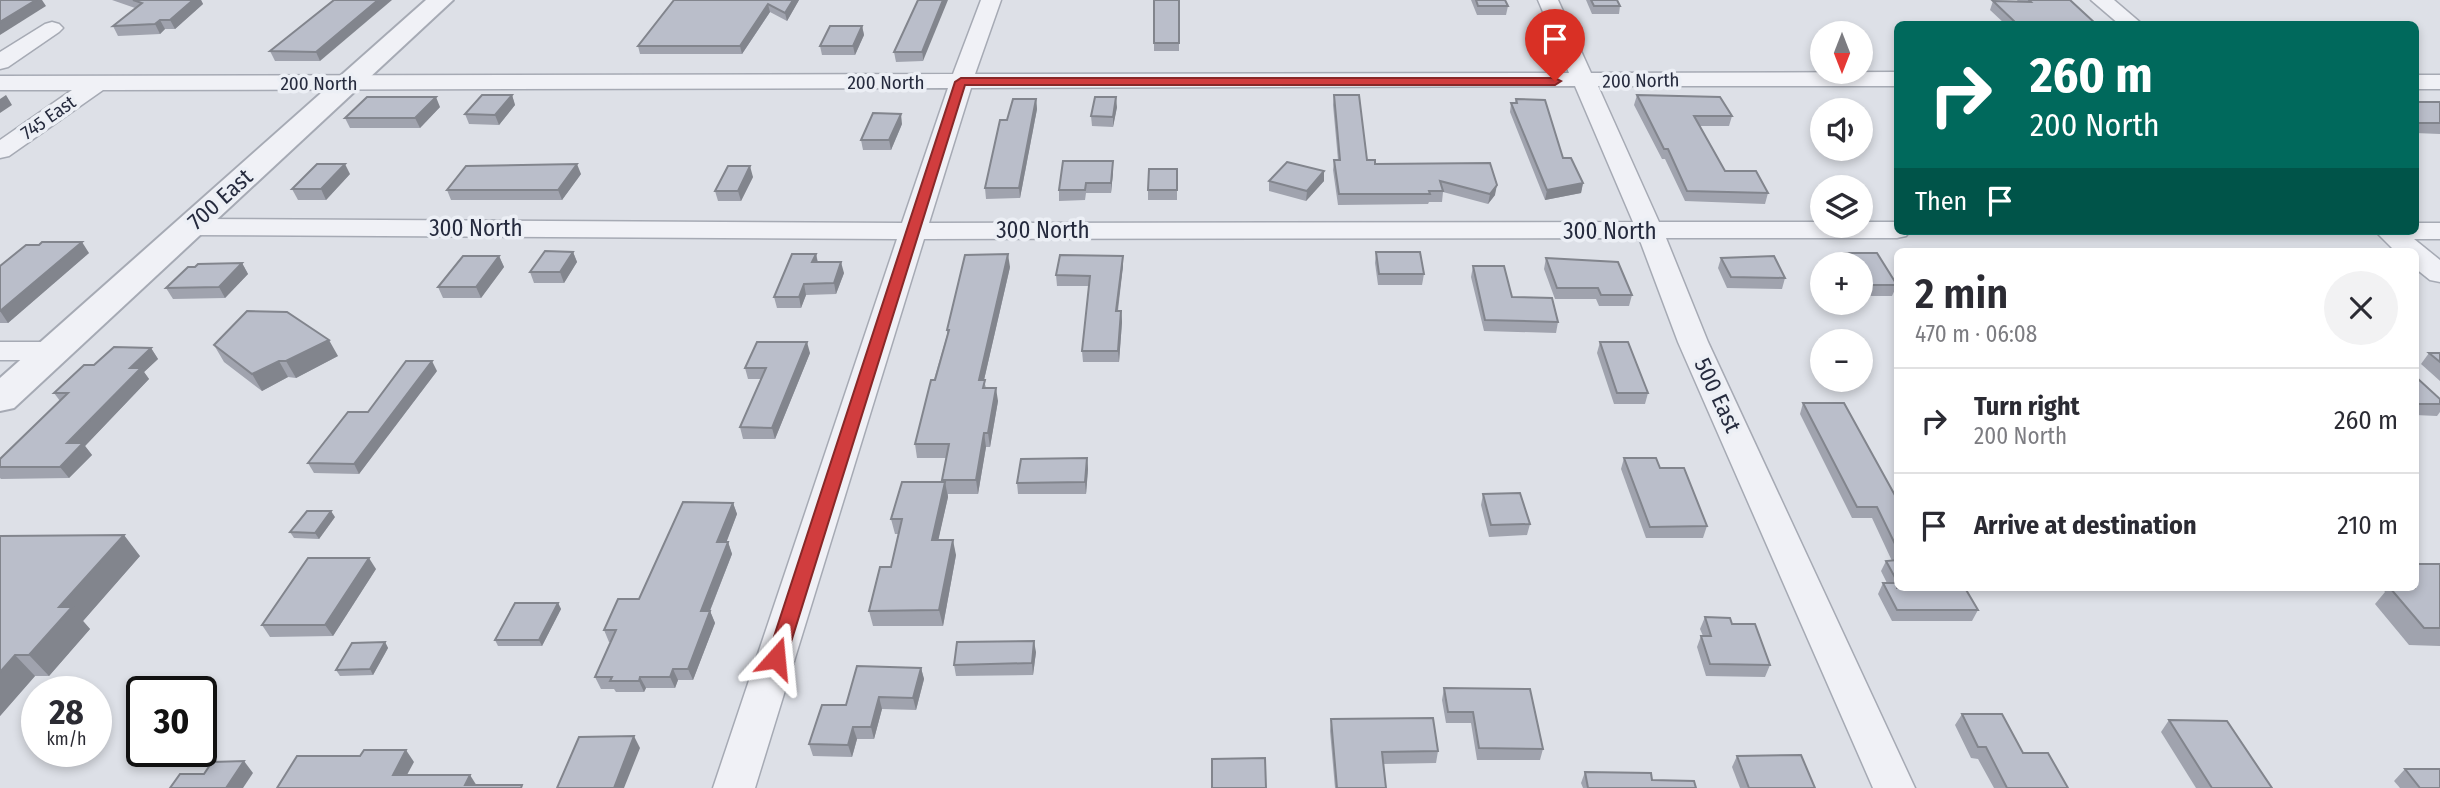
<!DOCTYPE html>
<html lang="en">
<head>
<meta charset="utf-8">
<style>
  body { margin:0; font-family:"Fira Sans Condensed",sans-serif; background:#f2f2f3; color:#2b2b33; height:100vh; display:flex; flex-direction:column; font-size:26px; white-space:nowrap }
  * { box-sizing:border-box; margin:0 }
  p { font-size:23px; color:#7c7c81 }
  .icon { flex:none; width:38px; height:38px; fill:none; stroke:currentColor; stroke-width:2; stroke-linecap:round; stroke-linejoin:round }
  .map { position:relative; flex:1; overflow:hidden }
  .drawer { position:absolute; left:1894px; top:248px; width:525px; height:343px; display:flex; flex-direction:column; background:#fff; border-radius:10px; box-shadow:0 4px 10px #0003 }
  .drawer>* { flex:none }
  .guide { position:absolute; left:1894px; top:21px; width:525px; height:214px; border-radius:10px; box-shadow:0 4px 10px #0003; background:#00695c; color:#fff; overflow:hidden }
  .needle { width:46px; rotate:180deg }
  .tools { position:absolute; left:1810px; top:21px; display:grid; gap:14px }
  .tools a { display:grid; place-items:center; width:63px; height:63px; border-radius:50%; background:#fff; box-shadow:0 4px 10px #0003; font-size:35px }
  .speed { position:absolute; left:21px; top:676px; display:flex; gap:14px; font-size:35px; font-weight:700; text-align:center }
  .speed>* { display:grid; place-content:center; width:91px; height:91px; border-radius:50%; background:#fff; box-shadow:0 4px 10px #0003; line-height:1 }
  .speed small { font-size:18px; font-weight:400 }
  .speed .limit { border:4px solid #111; border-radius:10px; background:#fff; color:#111 }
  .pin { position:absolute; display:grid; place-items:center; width:60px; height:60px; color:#fff; margin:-72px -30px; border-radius:50% 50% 50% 0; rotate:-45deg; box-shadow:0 0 7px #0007 }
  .pin .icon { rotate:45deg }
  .me { position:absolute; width:77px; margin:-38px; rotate:18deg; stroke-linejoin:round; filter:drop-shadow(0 0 5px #0008) }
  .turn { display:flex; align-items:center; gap:24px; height:147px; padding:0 21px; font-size:32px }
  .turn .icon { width:91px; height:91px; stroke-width:2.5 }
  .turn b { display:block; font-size:49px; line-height:60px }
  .then { display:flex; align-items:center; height:66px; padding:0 21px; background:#0003; gap:14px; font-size:26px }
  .round { display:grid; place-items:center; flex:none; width:74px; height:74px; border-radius:37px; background:#f2f2f3 }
  .overview { display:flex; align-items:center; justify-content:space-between; height:119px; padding:0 21px }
  h1 { font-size:42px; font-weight:600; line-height:52px }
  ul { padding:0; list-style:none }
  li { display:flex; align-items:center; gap:21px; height:105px; padding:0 21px; border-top:2px solid #e1e1e2 }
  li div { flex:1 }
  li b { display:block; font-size:26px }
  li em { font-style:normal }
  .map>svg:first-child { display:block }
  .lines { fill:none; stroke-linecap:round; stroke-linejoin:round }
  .minor-casing { stroke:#a6aab4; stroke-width:3 }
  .tertiary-casing { stroke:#a6aab4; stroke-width:4 }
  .minor { fill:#f0f1f6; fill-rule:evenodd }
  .tertiary { fill:#f0f1f6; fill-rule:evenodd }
  .wall { fill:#a0a3ae }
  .shaded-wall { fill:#82858d }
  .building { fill:#babeca; stroke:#82858d; stroke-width:2 }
  .route { fill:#d13d3e; stroke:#882828; stroke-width:2 }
  .labels { text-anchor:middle; stroke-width:7; stroke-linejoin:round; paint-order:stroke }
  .far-street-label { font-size:19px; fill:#262b3e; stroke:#eceff5 }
  .street-label { font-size:23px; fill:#262b3e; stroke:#eceff5 }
</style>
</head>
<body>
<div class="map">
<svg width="2440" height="788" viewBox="0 0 2440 788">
  <rect width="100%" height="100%" fill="#dde0e7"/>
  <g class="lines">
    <defs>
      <g id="minor">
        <path d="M981 0H1001L975 74 1569 73 1538 0H1558L1591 73 1897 72V86H1598L1659 222H1822V226H1860V222H1897V231H1910L1906 236 1897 238H1666L1708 342 1915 788H1873L1678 342 1639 238 924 239 755 788H713L897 239 190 235 181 233 177 227 181 221 190 219 902 223 948 88 103 90 9 156 0 158V140L72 90H0V76L953 74ZM1575 86 1633 222 929 223 971 88Z"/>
        <path d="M2091 0H2114L2142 24H2119Z"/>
        <path d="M52 22 59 24 63 28 59 32 8 67 0 69V52L45 24Z"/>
        <rect x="2415" y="75" width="25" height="14"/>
        <path d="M2415 223H2440V239H2414L2440 260V282L2430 280 2415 268V252H2396L2375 231H2415Z"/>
        <path d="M0 342H53L64 344 68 351 64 358 53 360H0Z"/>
      </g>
      <path id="tertiary" d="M426 0H453L14 408 0 411V378Z"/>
    </defs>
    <use href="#minor" class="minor-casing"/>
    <use href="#tertiary" class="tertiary-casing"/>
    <use href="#minor" class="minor"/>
    <use href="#tertiary" class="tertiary"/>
  </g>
  <g class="wall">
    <path d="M112 0H201L203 4 175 29H165L160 34 118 36 113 26 135 8Z"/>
    <path d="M334 0 320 61H275L270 51Z"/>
    <path d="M674 0H799L787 21 770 12 742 54H640L638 46Z"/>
    <path d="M918 0 923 61 896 62 894 52Z"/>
    <rect x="1154" y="0" width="25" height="51"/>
    <path d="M1471 0H1505L1508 6 1506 15H1477Z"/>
    <path d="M1586 0H1617L1620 6 1619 14H1592Z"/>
    <path d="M2017 0H2070L2096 24H2005L1990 10 1993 1 2018 2Z"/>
    <path d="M862 26 864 35 855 55H822L820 46Z"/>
    <path d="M512 95 515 105 499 125 469 124 465 114Z"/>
    <path d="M1334 95 1367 160 1375 164 1495 195 1488 204 1443 192 1442 202H1429L1428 204 1338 205 1333 170 1334 160H1338L1333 105Z"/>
    <path d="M1637 95 1732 116 1729 126H1700L1725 171 1768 193 1765 204 1685 201 1665 159H1662L1634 105Z"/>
    <path d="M1036 99 1037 109 1020 198 986 199 985 188 1007 120Z"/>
    <path d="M1516 99 1583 183 1581 193 1545 200 1510 112 1511 103H1515Z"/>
    <path d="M2415 102H2440V134L2415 133Z"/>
    <path d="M440 107 420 128H350L345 118Z"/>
    <path d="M1117 107 1113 127 1092 126 1091 116Z"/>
    <path d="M902 124 891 150H863L861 140Z"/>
    <path d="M1177 169V200H1148V190Z"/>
    <path d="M1113 171 1111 193H1086L1085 200 1059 201V190Z"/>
    <path d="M350 174 326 200H298L292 189Z"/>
    <path d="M581 174 562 200H451L447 190Z"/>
    <path d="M753 177 741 201H718L715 191Z"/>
    <path d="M1269 181H1324L1306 201 1269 191Z"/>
    <path d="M573 252 577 262 564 283H534L530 272Z"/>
    <path d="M1376 252 1424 274 1422 285H1378L1375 263Z"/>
    <path d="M89 253 8 323H0V266Z"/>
    <path d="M1844 253 1897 285 1892 296H1860V264H1841Z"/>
    <path d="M816 254 818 262 844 273 836 294 806 295 801 308H777L774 297Z"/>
    <path d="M499 256 504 267 481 298H443L438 287Z"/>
    <path d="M1123 256V266L1118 311H1121L1122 322 1119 362H1083L1082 351 1089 286H1057L1056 275Z"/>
    <path d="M1546 258 1632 295 1629 306H1599L1596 299H1555L1544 269Z"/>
    <path d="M1721 258 1785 278 1782 289 1727 288 1718 268Z"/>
    <path d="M242 263 248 274 225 298 173 299 166 288Z"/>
    <path d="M1473 266 1512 297 1558 322 1556 333 1484 331 1471 277Z"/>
    <path d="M1010 267 984 380 986 388 998 401 990 447H986L978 494H948V497L938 540 956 555 943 626H873L869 611 891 567 899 534H895L891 519 942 482 947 458H917L915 444 947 335V330Z"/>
    <path d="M1600 342 1648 393 1645 404H1614L1597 353Z"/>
    <path d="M214 345 338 356 296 378 288 377 262 391 224 362Z"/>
    <path d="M151 348 158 359 144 372 149 379 85 446 92 455 69 478 1 479 0 478V459L60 401 54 393 94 365Z"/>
    <path d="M810 353 775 439H743L740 427 761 379H748L745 368Z"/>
    <path d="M2429 353H2440V381L2421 364Z"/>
    <path d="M437 371 359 474 314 473 308 463 368 412Z"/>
    <path d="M2415 378 2440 399V412L2437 416 2415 415Z"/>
    <path d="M1803 403 1897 499V588L1978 610 1972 621H1892L1878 594 1883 583H1887L1881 571 1886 561H1892L1872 518H1852L1800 414Z"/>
    <path d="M1087 458 1088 469 1086 494H1018L1017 483Z"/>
    <path d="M1624 458 1660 468 1707 526 1703 538H1646L1621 469Z"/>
    <path d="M1483 494 1530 524 1527 535 1489 537 1481 505Z"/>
    <path d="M733 503 737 514 726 542H728L732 554 710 611 715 623 693 680H678L675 688H646L644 692H616L614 689H601L595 677 611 642H609L604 630 639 599Z"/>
    <path d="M335 517 319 539 294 538 290 532Z"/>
    <path d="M0 536 140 556 83 621 90 629 49 676H35L0 716Z"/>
    <path d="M2440 564V646L2409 645 2375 604 2385 592 2382 588H2415Z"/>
    <path d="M376 569 333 636 270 637 262 625Z"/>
    <path d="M558 603 561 609 542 646H498L495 640Z"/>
    <path d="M1705 617 1732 624 1770 665 1765 677 1706 676 1697 647 1701 636H1703L1700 629Z"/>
    <path d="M385 642 388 648 373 675 340 676 336 670Z"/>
    <path d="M1036 652 1033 675 956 676 954 665Z"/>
    <path d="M921 668 924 679 916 710 882 709 874 739H857L852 757 813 756 809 744 846 705Z"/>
    <path d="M1444 688 1543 749 1540 760H1477L1471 723H1446L1442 700Z"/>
    <path d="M1962 714 2023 753 2068 788H1994L1978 759 1971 758 1955 725Z"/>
    <path d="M1331 719 1438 751 1436 763 1383 764 1386 788H1335L1330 731Z"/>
    <path d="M2169 720 2272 788H2196L2161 732Z"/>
    <path d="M1737 756 1815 788H1740L1732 767Z"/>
    <path d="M2405 769 2440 788H2400L2394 781Z"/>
    <path d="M1585 772 1696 788H1583L1581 783Z"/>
  </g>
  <g class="shaded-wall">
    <path d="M36 0H42L46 6 0 35V22Z"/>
    <path d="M193 0H201L203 4 175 29 170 20Z"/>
    <path d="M378 0H392L320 61 316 52Z"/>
    <path d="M793 0H799L787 21 785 13Z"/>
    <path d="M943 0H948L923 61 922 52Z"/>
    <path d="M768 4 770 12 742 54 740 46Z"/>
    <path d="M160 20 165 29 160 34 155 24Z"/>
    <path d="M862 26 864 35 855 55 853 46Z"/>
    <path d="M6 95 12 105 0 113V99Z"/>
    <path d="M512 95 515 105 499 125 495 115Z"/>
    <path d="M436 97 440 107 420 128 415 118Z"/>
    <path d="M1116 97 1117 107 1113 127V117Z"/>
    <path d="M1036 99 1037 109 1020 198 1019 188Z"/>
    <path d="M901 114 902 124 891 150 889 140Z"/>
    <path d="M1113 161V171L1111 193V183Z"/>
    <path d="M345 164 350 174 326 200 321 189Z"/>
    <path d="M577 164 581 174 562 200 558 190Z"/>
    <path d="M750 166 753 177 741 201 738 191Z"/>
    <path d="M1324 171V181L1306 201 1307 191Z"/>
    <path d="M1583 183 1581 193 1545 200 1547 190Z"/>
    <path d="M1497 185 1495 195 1488 204 1490 194Z"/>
    <path d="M82 242 89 253 8 323 0 311Z"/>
    <path d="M573 252 577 262 564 283 560 272Z"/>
    <path d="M816 254 818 265 812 262Z"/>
    <path d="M1008 254 1010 267 981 393 979 380Z"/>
    <path d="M499 256 504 267 481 298 476 287Z"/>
    <path d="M1123 256V266L1116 322V311Z"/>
    <path d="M841 262 844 273 836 294 834 283Z"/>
    <path d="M242 263 248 274 225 298 219 287Z"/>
    <path d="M804 284 806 295 801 308 799 297Z"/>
    <path d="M1121 311 1122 322 1119 362 1118 351Z"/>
    <path d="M329 340 338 356 296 378 286 361Z"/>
    <path d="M807 342 810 353 775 439 772 428Z"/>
    <path d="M151 348 158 359 144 372 149 379 85 446 92 455 69 478 60 467 67 443 130 368Z"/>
    <path d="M279 361 288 377 262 391 252 374Z"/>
    <path d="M432 361 437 371 359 474 354 464Z"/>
    <path d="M996 388 998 401 990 447 988 433Z"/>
    <path d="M984 433 986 447 978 494 976 480Z"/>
    <path d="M1087 458 1088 469 1086 494 1085 482Z"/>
    <path d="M945 482 948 497 935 555 932 540Z"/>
    <path d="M733 503 737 514 722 554 717 542Z"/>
    <path d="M331 511 335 517 319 539 315 533Z"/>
    <path d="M124 535 140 556 83 621 90 629 49 676 29 655 59 607Z"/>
    <path d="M953 540 956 555 943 626 939 610Z"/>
    <path d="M728 542 732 554 705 623 701 611Z"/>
    <path d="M369 558 376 569 333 636 325 625Z"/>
    <path d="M558 603 561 609 542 646 539 640Z"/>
    <path d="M710 611 715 623 693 680 688 669Z"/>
    <path d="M1034 641 1036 652 1033 675 1032 663Z"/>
    <path d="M385 642 388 648 373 675 370 669Z"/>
    <path d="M15 655 35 676 0 716V672Z"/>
    <path d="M921 668 924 679 916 710 913 698Z"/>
    <path d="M673 669 678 680 675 688 670 677Z"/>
    <path d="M640 677 646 688 644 692 639 681Z"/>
    <path d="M879 697 882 709 874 739 871 727Z"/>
    <path d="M853 727 857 739 852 757 848 745Z"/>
    <path d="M634 736 640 748 624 788H614Z"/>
    <path d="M406 750 414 762 401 786 393 775Z"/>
    <path d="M244 761 253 773 243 788H226Z"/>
    <path d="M470 775 477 786 465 785Z"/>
  </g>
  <g class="building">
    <path d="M0 0H36L0 22Z"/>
    <path d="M133 0H193L170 20H160L155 24 113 26 142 3Z"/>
    <path d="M334 0H378L316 52 270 51Z"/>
    <path d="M674 0H793L785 13 768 4 740 46H638Z"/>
    <path d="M918 0H943L922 52H894Z"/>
    <rect x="1154" y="0" width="25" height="43"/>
    <path d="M1476 0H1505L1508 6H1478Z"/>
    <path d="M1591 0H1617L1620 6H1594Z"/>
    <path d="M2029 0H2070L2096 24H2017L1993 1 2031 2Z"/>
    <path d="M830 26H862L853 46H820Z"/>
    <path d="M482 95H512L495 115 465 114Z"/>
    <path d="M1334 95H1359L1367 160H1375V164L1490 163 1497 185 1490 194 1440 181 1443 191H1429L1430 194H1339L1334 160H1340Z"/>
    <path d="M1637 95 1720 97 1732 116H1694L1725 171H1756L1768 193 1687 191 1668 149H1664Z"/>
    <path d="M367 97H436L415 118H345Z"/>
    <path d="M1095 97H1116L1113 117 1091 116Z"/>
    <path d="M1013 99H1036L1019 188H985L1000 120H1007Z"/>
    <path d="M1516 99 1545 100 1563 158H1571L1583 183 1547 190 1511 103H1517Z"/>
    <rect x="2415" y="102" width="25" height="21"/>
    <path d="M873 113 901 114 889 140H861Z"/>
    <path d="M1063 161H1113L1111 183H1086L1085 190H1059Z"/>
    <path d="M1287 162 1324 171 1307 191 1269 181Z"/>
    <path d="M317 164H345L321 189H292Z"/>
    <path d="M577 164 558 190H447L466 166Z"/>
    <path d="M728 166H750L738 191H715Z"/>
    <path d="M1149 169H1177V190H1148Z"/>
    <path d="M42 242H82L0 311V266L26 245H39Z"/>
    <path d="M545 251 573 252 560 272H530Z"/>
    <path d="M1376 252H1420L1424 274H1379Z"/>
    <path d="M1844 253H1877L1897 285H1863L1860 280V264H1851Z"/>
    <path d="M792 254H816L812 262H841L834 283 804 284 799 297H774Z"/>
    <path d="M1008 254 979 380H985L983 388H996L988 433H984L976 480H942L949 444H915L931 380H935L949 330H947L965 255Z"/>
    <path d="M1060 255 1123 256 1116 311H1121L1118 351H1082L1090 276 1056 275Z"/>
    <path d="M463 256H499L476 287H438Z"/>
    <path d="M1774 256 1785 278 1731 277 1721 258Z"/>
    <path d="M1546 258 1618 262 1632 295H1601L1598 288H1557Z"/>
    <path d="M242 263 219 287 166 288 188 267H195L198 264Z"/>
    <path d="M1473 266H1504L1512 297 1552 298 1558 322 1485 320Z"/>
    <path d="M247 311 287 312 329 340 286 361H279L252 374 214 345Z"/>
    <path d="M757 342H807L772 428 740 427 766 368H745Z"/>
    <path d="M1600 342H1628L1648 393H1617Z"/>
    <path d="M114 347 151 348 130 368H141L67 443H83L60 467H0V459L68 393H54L84 365H94Z"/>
    <path d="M2429 353H2440V362Z"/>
    <path d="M406 361H432L354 464 308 463 348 412H368Z"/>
    <path d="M2415 378H2417L2440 399V404H2415Z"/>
    <path d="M1803 403H1844L1897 499V548L1877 507H1857Z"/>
    <path d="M1087 458 1085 482 1017 483 1021 459Z"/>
    <path d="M1624 458H1656L1660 468H1684L1707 526 1650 527Z"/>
    <path d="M902 482H945L932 540H953L939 610 869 611 880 567H891L902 519H891Z"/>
    <path d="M1520 493 1530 524 1491 525 1483 494Z"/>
    <path d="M683 502 733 503 717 542H728L701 611H710L688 669H673L670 677H640L639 681H610L612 677H595L616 630H604L618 599H639Z"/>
    <path d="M307 511H331L315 533 290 532Z"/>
    <path d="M124 535 59 607H72L29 655H15L0 672V536Z"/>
    <path d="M308 558H369L325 625H262Z"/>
    <path d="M1897 560V581L1886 561Z"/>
    <path d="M2415 564H2440V628H2424L2390 588H2415Z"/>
    <path d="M1883 583H1897V588H1965L1978 610H1897Z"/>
    <path d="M515 603H558L539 640H495Z"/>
    <path d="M1705 617 1730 618 1732 624H1755L1770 665 1710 664 1701 636H1711Z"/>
    <path d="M1034 641 1032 663 954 665 957 642Z"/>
    <path d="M385 642 370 669 336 670 352 643Z"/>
    <path d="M857 666 921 668 913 698 879 697 871 727H853L848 745 809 744 822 705H846Z"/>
    <path d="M1444 688 1530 689 1543 749 1479 748 1473 712H1448Z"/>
    <path d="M1962 714H2002L2023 753H2048L2068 788H2007L1986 747H1978Z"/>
    <path d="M1433 718 1438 751 1382 752 1386 788H1337L1331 719Z"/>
    <path d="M2169 720 2227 721 2272 788H2212Z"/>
    <path d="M634 736 614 788H557L579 737Z"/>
    <path d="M364 750H406L393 775H470L465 785H522L521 788H277L297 756H360Z"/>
    <path d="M1801 755 1815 788H1749L1737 756Z"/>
    <path d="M1265 758 1266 788H1212V759Z"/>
    <path d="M244 761 226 788H170L180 774H204L212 762Z"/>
    <path d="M2405 769H2440V788H2420Z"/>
    <path d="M1585 772 1651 773 1652 780 1694 781 1696 788H1588Z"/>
  </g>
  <path class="route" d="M961 78H1555L1561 81 1555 85H965L786 658 783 664 776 666 770 664 767 658 955 82Z"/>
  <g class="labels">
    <g class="far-street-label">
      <text transform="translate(1641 80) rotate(-1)" y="7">200 North</text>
      <text x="886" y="89">200 North</text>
      <text x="319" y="90">200 North</text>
      <text transform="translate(48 117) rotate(-35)" y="7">745 East</text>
    </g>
    <g class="street-label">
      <text transform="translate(220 199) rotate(-42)" y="8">700 East</text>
      <text x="476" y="236">300 North</text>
      <text x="1043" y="238">300 North</text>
      <text x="1610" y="239">300 North</text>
      <text transform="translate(1718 395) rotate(65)" y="8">500 East</text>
    </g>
  </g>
</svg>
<div class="tools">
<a><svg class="needle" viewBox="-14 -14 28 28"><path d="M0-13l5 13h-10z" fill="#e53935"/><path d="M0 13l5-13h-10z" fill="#7c7c81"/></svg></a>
<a><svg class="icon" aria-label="sound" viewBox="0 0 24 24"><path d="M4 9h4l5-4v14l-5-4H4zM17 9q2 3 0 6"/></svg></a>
<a><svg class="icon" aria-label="layers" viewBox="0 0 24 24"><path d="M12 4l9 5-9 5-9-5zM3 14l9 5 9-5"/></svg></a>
<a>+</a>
<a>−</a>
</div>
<div class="speed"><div>28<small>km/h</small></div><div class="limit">30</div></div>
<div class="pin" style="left:1555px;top:81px;background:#d93025"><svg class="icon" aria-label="arrive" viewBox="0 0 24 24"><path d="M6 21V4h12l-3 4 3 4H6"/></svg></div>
<svg class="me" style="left:776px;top:658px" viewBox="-20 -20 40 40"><path d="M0-17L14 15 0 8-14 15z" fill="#d13d3e" stroke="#fff" stroke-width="4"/></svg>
<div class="guide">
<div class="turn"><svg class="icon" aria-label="right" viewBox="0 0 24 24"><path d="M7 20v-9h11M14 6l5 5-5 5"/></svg><div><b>260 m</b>200 North</div></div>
<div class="then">Then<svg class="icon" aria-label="arrive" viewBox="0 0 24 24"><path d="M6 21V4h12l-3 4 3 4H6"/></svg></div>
</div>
<section class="drawer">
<div class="overview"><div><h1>2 min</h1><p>470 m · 06:08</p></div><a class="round"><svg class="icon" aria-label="close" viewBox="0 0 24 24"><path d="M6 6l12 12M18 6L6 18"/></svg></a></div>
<ul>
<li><svg class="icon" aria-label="right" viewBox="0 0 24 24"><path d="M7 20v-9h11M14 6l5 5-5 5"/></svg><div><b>Turn right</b><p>200 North</p></div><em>260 m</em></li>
<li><svg class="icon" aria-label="arrive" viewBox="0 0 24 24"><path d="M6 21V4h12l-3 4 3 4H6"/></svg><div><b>Arrive at destination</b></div><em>210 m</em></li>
</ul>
</section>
</div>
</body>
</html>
